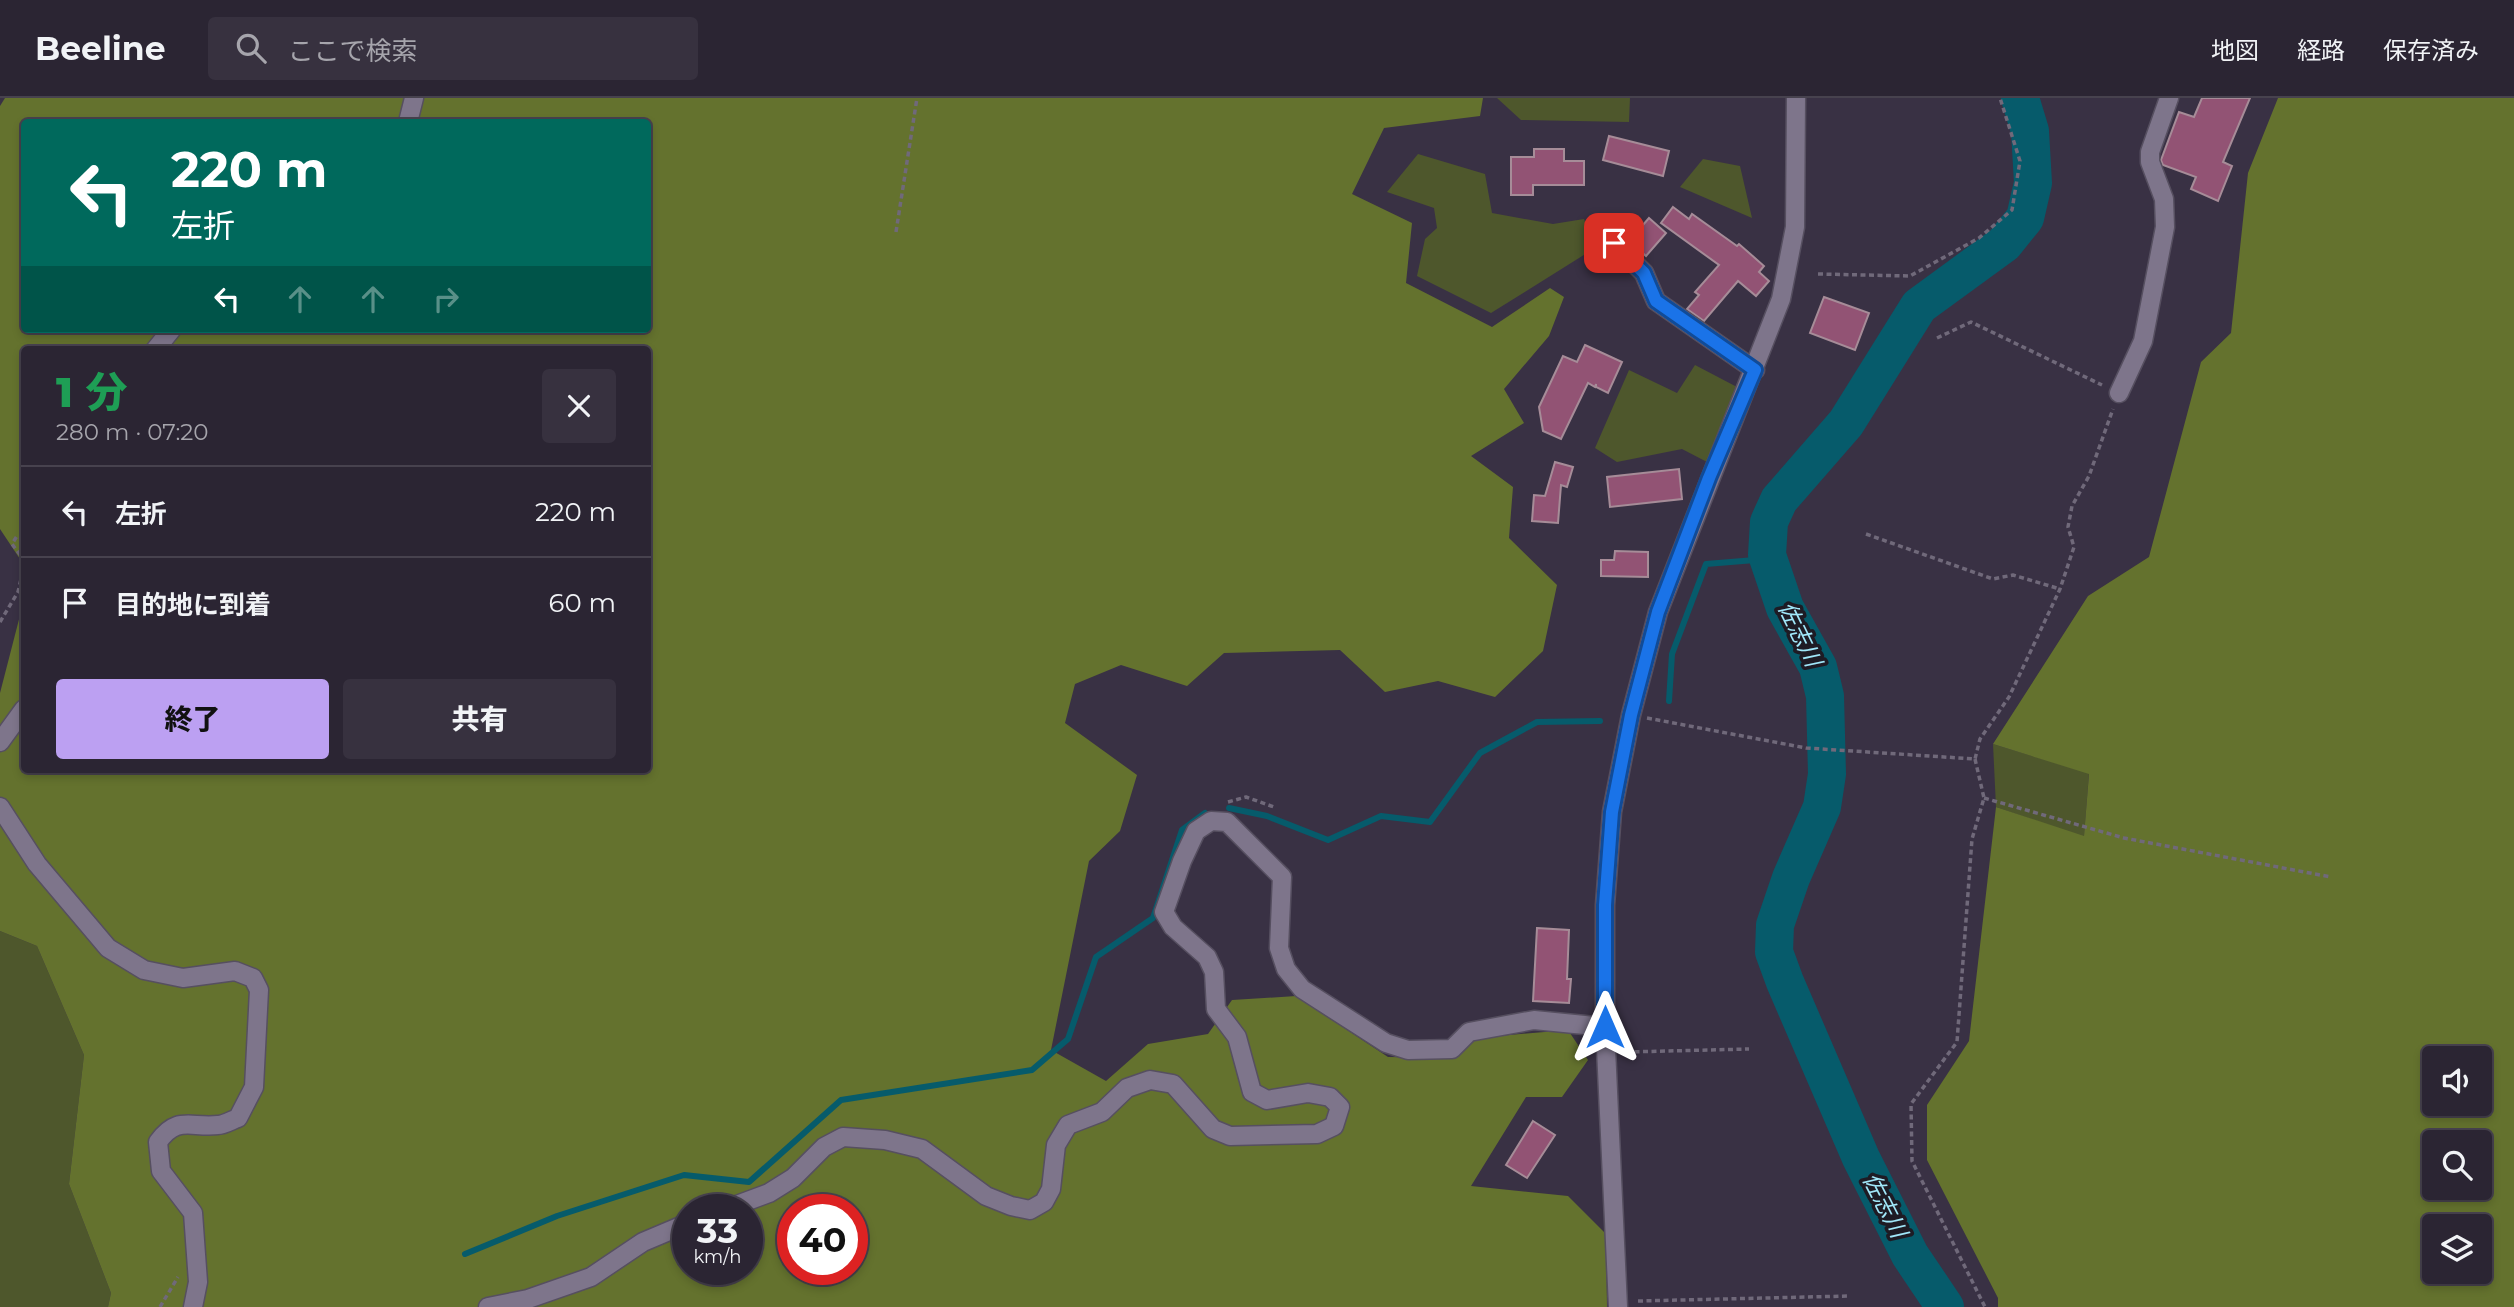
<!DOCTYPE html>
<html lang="ja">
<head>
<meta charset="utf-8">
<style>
  body { margin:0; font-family:Montserrat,"Noto Sans JP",sans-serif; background:#37313f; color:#f1f3f6; height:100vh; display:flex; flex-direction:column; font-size:26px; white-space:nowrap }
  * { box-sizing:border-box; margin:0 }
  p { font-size:23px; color:#a6a5ac }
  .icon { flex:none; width:38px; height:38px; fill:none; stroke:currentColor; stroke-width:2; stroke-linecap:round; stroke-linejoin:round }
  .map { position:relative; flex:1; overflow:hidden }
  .side { position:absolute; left:21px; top:248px; width:630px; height:427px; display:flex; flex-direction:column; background:#2b2533; border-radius:7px; box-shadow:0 4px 10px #0003,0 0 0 2px #47424e }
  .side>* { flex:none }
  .guide { position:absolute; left:21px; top:21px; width:630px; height:214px; border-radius:7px; box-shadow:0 4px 10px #0003,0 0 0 2px #47424e; background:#00695c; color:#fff; overflow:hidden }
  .fabs { position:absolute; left:2422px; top:948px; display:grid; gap:14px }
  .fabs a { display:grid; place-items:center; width:70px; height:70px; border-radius:7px; background:#2b2533; box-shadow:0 4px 10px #0003,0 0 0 2px #47424e; font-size:35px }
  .speed { position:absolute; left:672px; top:1096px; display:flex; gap:14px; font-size:35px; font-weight:700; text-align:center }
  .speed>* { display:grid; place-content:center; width:91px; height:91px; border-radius:50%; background:#2b2533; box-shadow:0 4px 10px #0003,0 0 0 2px #47424e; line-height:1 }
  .speed small { font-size:18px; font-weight:400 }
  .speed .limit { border:10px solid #d22; background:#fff; color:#111 }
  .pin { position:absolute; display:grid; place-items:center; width:60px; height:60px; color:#fff; margin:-30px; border-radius:14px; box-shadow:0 4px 10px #0006 }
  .me { position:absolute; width:77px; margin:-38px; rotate:0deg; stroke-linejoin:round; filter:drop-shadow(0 0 5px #0008) }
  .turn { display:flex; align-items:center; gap:24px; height:147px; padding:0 35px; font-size:32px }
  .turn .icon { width:91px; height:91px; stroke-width:2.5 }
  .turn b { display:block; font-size:49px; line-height:60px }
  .lanes { display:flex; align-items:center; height:66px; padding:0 35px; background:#0003; justify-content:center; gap:35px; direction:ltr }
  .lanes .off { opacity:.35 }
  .round { display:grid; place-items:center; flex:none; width:74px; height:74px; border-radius:7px; background:#37313f }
  .headline { display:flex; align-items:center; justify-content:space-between; height:119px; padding:0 35px }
  h1 { font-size:42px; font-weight:800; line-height:52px; color:#1e9e55 }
  .button { display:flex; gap:14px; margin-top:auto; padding:14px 35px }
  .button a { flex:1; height:80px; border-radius:7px; background:#bca0f2; color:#111; font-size:28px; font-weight:800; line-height:80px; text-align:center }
  .button a+a { background:#37313f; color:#f1f3f6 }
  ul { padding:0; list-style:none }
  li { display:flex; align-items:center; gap:21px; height:91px; padding:0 35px; border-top:2px solid #47424e }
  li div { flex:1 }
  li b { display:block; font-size:26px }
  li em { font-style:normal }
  header { display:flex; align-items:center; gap:42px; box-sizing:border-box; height:98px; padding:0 35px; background:#2b2533; border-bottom:2px solid #47424e }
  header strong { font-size:33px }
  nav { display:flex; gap:38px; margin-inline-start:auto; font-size:24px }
  .search { width:490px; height:63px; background:#37313f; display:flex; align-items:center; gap:18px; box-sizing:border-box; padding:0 24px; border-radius:7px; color:#a6a5ac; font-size:26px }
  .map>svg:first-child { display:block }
  .green { fill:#4e572c }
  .forest { fill:#64722e; fill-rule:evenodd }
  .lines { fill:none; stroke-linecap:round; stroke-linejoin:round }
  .stream { stroke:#065b6b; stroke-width:6 }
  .river { stroke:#065b6b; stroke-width:38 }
  .building { fill:#925374; stroke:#a68c98; stroke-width:2 }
  .minor-casing { stroke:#564f60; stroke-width:21 }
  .path { stroke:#70697a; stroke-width:3.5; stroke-dasharray:5 3.5; stroke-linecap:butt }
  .minor { stroke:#7e758b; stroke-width:18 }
  .route-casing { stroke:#114b97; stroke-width:18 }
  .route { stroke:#1a73e8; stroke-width:12 }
  .labels { text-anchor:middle; stroke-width:7; stroke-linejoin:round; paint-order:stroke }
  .water-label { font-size:23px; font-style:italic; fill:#a1e8fa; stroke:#1e1b24 }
</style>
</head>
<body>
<header>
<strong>Beeline</strong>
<div class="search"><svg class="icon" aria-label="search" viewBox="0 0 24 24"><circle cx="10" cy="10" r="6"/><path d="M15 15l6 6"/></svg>ここで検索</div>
<nav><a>地図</a><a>経路</a><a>保存済み</a></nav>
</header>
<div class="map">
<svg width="2514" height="1209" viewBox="0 0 2514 1209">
  <rect width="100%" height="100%" fill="#393144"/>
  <g class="green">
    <path d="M1497 0H1630L1629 24 1521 22Z"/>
    <path d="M1418 56 1485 76 1492 115 1553 126 1584 121 1595 150 1491 215 1417 178 1425 141 1437 130 1434 110 1387 94Z"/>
    <path d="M1703 61 1740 68 1752 120 1680 89Z"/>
    <path d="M1695 267 1737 289 1707 364 1682 351 1617 364 1595 350 1629 272 1677 295Z"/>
    <path d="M1993 646 2089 675 2084 739 1996 709Z"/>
    <path d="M0 833 37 848 84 957 69 1086 111 1195 108 1209H0Z"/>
  </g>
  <g class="forest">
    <path d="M5 0H1483L1480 18 1384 30 1352 96 1412 125 1406 185 1492 229 1550 190 1564 199 1549 238 1504 291 1524 325 1471 358 1513 389 1509 440 1557 487 1543 553 1495 599 1438 583 1385 594 1340 552 1224 555 1187 588 1121 567 1075 586 1065 625 1137 677 1120 733 1089 763 1051 952 1106 983 1148 946 1208 936 1232 902 1296 898 1388 959 1455 960 1475 940 1568 932 1588 962 1562 999H1526L1471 1088 1568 1098 1606 1136 1607 1209H108L111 1195 69 1086 84 957 37 848 0 833V595L24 502V672H648V252H24V467L0 431V8ZM24 24H648V231H24ZM688 1111H747V1171H688ZM793 1111H852V1171H793Z"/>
    <path d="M2278 0H2514V1209H1998V1200L1927 1062V1007L1969 943 1996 709 2084 738 2089 676 1993 646 2088 498 2149 459 2201 264 2231 235 2248 75ZM2434 961H2480V1006H2434ZM2434 1045H2480V1090H2434ZM2434 1129H2480V1174H2434Z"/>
  </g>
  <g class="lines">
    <g class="stream">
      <path d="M1669 603 1672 556 1706 466 1755 462 1767 457"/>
      <path d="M1229 710 1267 718 1328 742 1381 718 1430 724 1480 655 1537 624 1600 623"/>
      <path d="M465 1156 557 1118 684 1077 749 1084 841 1002 1032 972 1068 941 1096 859 1153 820 1182 732 1205 715"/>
    </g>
    <path class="river" d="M1945 1209 1910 1157 1861 1060 1785 884 1774 854 1775 827 1791 780 1822 709 1827 676 1825 598 1818 569 1785 510 1767 457 1769 424 1779 402 1846 325 1919 208 2004 146 2025 120 2033 85 2030 33 2020 0"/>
  </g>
  <g class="building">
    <path d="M2202 0H2250L2223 64 2232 68 2218 103 2191 91 2196 79 2163 67 2161 62 2179 14 2194 19Z"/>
    <path d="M1609 38 1669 53 1663 78 1603 62Z"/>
    <path d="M1534 51H1564V63H1584V87H1533V97H1511V59H1534Z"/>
    <path d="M1673 109 1689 121 1692 116 1737 148 1739 146 1764 168 1759 174 1769 183 1756 198 1738 183 1704 223 1687 211 1699 197 1695 194 1719 167 1661 125Z"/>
    <path d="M1649 120 1666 135 1646 158 1629 143Z"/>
    <path d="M1824 199 1869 215 1855 252 1810 235Z"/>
    <path d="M1585 247 1622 264 1608 295 1596 289V286L1595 289 1588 285 1561 341 1543 333 1539 309 1563 258 1577 264Z"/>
    <path d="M1555 364 1573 369 1567 389 1561 387 1558 425 1532 423 1534 397 1545 398Z"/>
    <path d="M1679 371 1682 401 1610 409 1607 379Z"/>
    <path d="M1615 453 1648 454V479L1601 478V462H1614Z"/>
    <path d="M1537 830 1569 832 1567 881H1571L1569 905 1533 903Z"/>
    <path d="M1533 1023 1555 1037 1527 1080 1506 1067Z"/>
  </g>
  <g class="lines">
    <defs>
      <g id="minor">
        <path d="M408 24 414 0"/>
        <path d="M1614 145 1644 175 1656 203 1755 272"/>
        <path d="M155 252 172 231"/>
        <path d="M2119 295 2143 243 2165 129 2164 101 2150 64V54L2169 0"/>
        <path d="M0 644 24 611"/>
        <path d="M0 709 37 766 108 850 144 872 183 880 235 873 253 880 259 892 254 989 238 1020C232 1022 224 1027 218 1027 190 1030 177 1017 158 1044L161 1073 193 1115 198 1184 193 1209"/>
        <path d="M726 1111 769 1095 793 1080 824 1049 843 1039 885 1042 922 1051 986 1098 1011 1108 1030 1112 1044 1104 1051 1091 1056 1047 1068 1027 1102 1014 1127 990 1150 982 1173 986 1213 1031 1230 1038 1317 1036 1334 1028 1340 1009 1330 999 1308 995 1267 1002 1252 994 1237 939 1216 911 1214 874 1207 859 1173 829 1164 814 1182 763 1196 733 1211 723 1227 724 1282 779 1279 850 1286 871 1302 891 1386 945 1408 952 1452 951 1469 934 1534 922 1605 929"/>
        <path d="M488 1209 528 1201 591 1179 643 1144 688 1125"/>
        <path d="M1618 1209 1605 929V807L1612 714 1631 617 1658 514 1781 201 1795 129 1796 0"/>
      </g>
    </defs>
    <use href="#minor" class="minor-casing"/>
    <g class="path">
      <path d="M896 134 917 0"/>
      <path d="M1818 176 1910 178 1979 140 2012 112 2020 63 2000 0"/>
      <path d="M1937 240 1971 224 2102 287"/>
      <path d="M1866 436 1993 481 2013 477 2060 491"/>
      <path d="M24 440 17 438 12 446 24 462"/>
      <path d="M0 524 18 494 24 468"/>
      <path d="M1647 620 1806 650 1975 661 1980 641 2009 599 2060 491 2074 449 2068 429 2072 408 2089 378 2113 311"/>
      <path d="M1975 661 1984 700 1972 741 1957 944 1911 1006 1912 1063 1985 1209"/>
      <path d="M1984 700 2124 740 2331 779"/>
      <path d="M1228 704 1246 699 1274 709"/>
      <path d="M1626 954 1749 951"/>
      <path d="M1638 1203 1850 1198"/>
      <path d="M160 1209 178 1179"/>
    </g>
    <use href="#minor" class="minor"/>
  </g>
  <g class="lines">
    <defs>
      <path id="route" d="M1605 929V807L1612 714 1631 617 1658 514 1709 380 1755 272 1656 203 1644 175 1614 145"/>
    </defs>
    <use href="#route" class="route-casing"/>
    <use href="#route" class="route"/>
  </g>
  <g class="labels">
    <g class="water-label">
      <text transform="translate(1800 536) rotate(64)" y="8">佐志川</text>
      <text transform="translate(1885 1107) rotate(63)" y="8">佐志川</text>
    </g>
  </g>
</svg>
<div class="fabs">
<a><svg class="icon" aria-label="sound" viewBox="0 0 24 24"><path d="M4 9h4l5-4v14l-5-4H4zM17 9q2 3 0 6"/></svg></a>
<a><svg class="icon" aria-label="search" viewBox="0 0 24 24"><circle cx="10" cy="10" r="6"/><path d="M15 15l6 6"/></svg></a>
<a><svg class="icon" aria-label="layers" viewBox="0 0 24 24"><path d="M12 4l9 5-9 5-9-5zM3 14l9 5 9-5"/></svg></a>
</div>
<div class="speed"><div>33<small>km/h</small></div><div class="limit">40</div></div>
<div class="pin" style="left:1614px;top:145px;background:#d93025"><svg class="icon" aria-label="arrive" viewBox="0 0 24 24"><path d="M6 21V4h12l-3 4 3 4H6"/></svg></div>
<svg class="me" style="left:1605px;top:929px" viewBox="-20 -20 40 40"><path d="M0-17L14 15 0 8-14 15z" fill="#1a73e8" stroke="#fff" stroke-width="4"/></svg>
<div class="guide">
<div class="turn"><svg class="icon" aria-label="left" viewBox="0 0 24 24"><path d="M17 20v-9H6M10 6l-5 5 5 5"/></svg><div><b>220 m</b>左折</div></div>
<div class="lanes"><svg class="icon" aria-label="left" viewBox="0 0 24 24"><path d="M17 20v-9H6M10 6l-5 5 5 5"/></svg><svg class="icon off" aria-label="ahead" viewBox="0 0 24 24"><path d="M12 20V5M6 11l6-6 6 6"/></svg><svg class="icon off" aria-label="ahead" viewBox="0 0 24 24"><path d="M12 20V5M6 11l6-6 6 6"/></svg><svg class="icon off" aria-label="right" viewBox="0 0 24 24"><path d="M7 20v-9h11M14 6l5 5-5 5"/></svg></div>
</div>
<section class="side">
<div class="headline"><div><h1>1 分</h1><p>280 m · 07:20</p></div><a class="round"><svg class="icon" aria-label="close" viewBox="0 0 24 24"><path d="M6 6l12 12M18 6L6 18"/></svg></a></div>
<ul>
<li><svg class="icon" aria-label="left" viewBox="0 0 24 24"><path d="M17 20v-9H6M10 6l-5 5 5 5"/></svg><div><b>左折</b></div><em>220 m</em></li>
<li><svg class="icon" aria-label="arrive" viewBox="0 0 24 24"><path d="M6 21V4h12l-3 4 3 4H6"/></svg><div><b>目的地に到着</b></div><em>60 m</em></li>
</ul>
<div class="button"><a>終了</a><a>共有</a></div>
</section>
</div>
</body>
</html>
